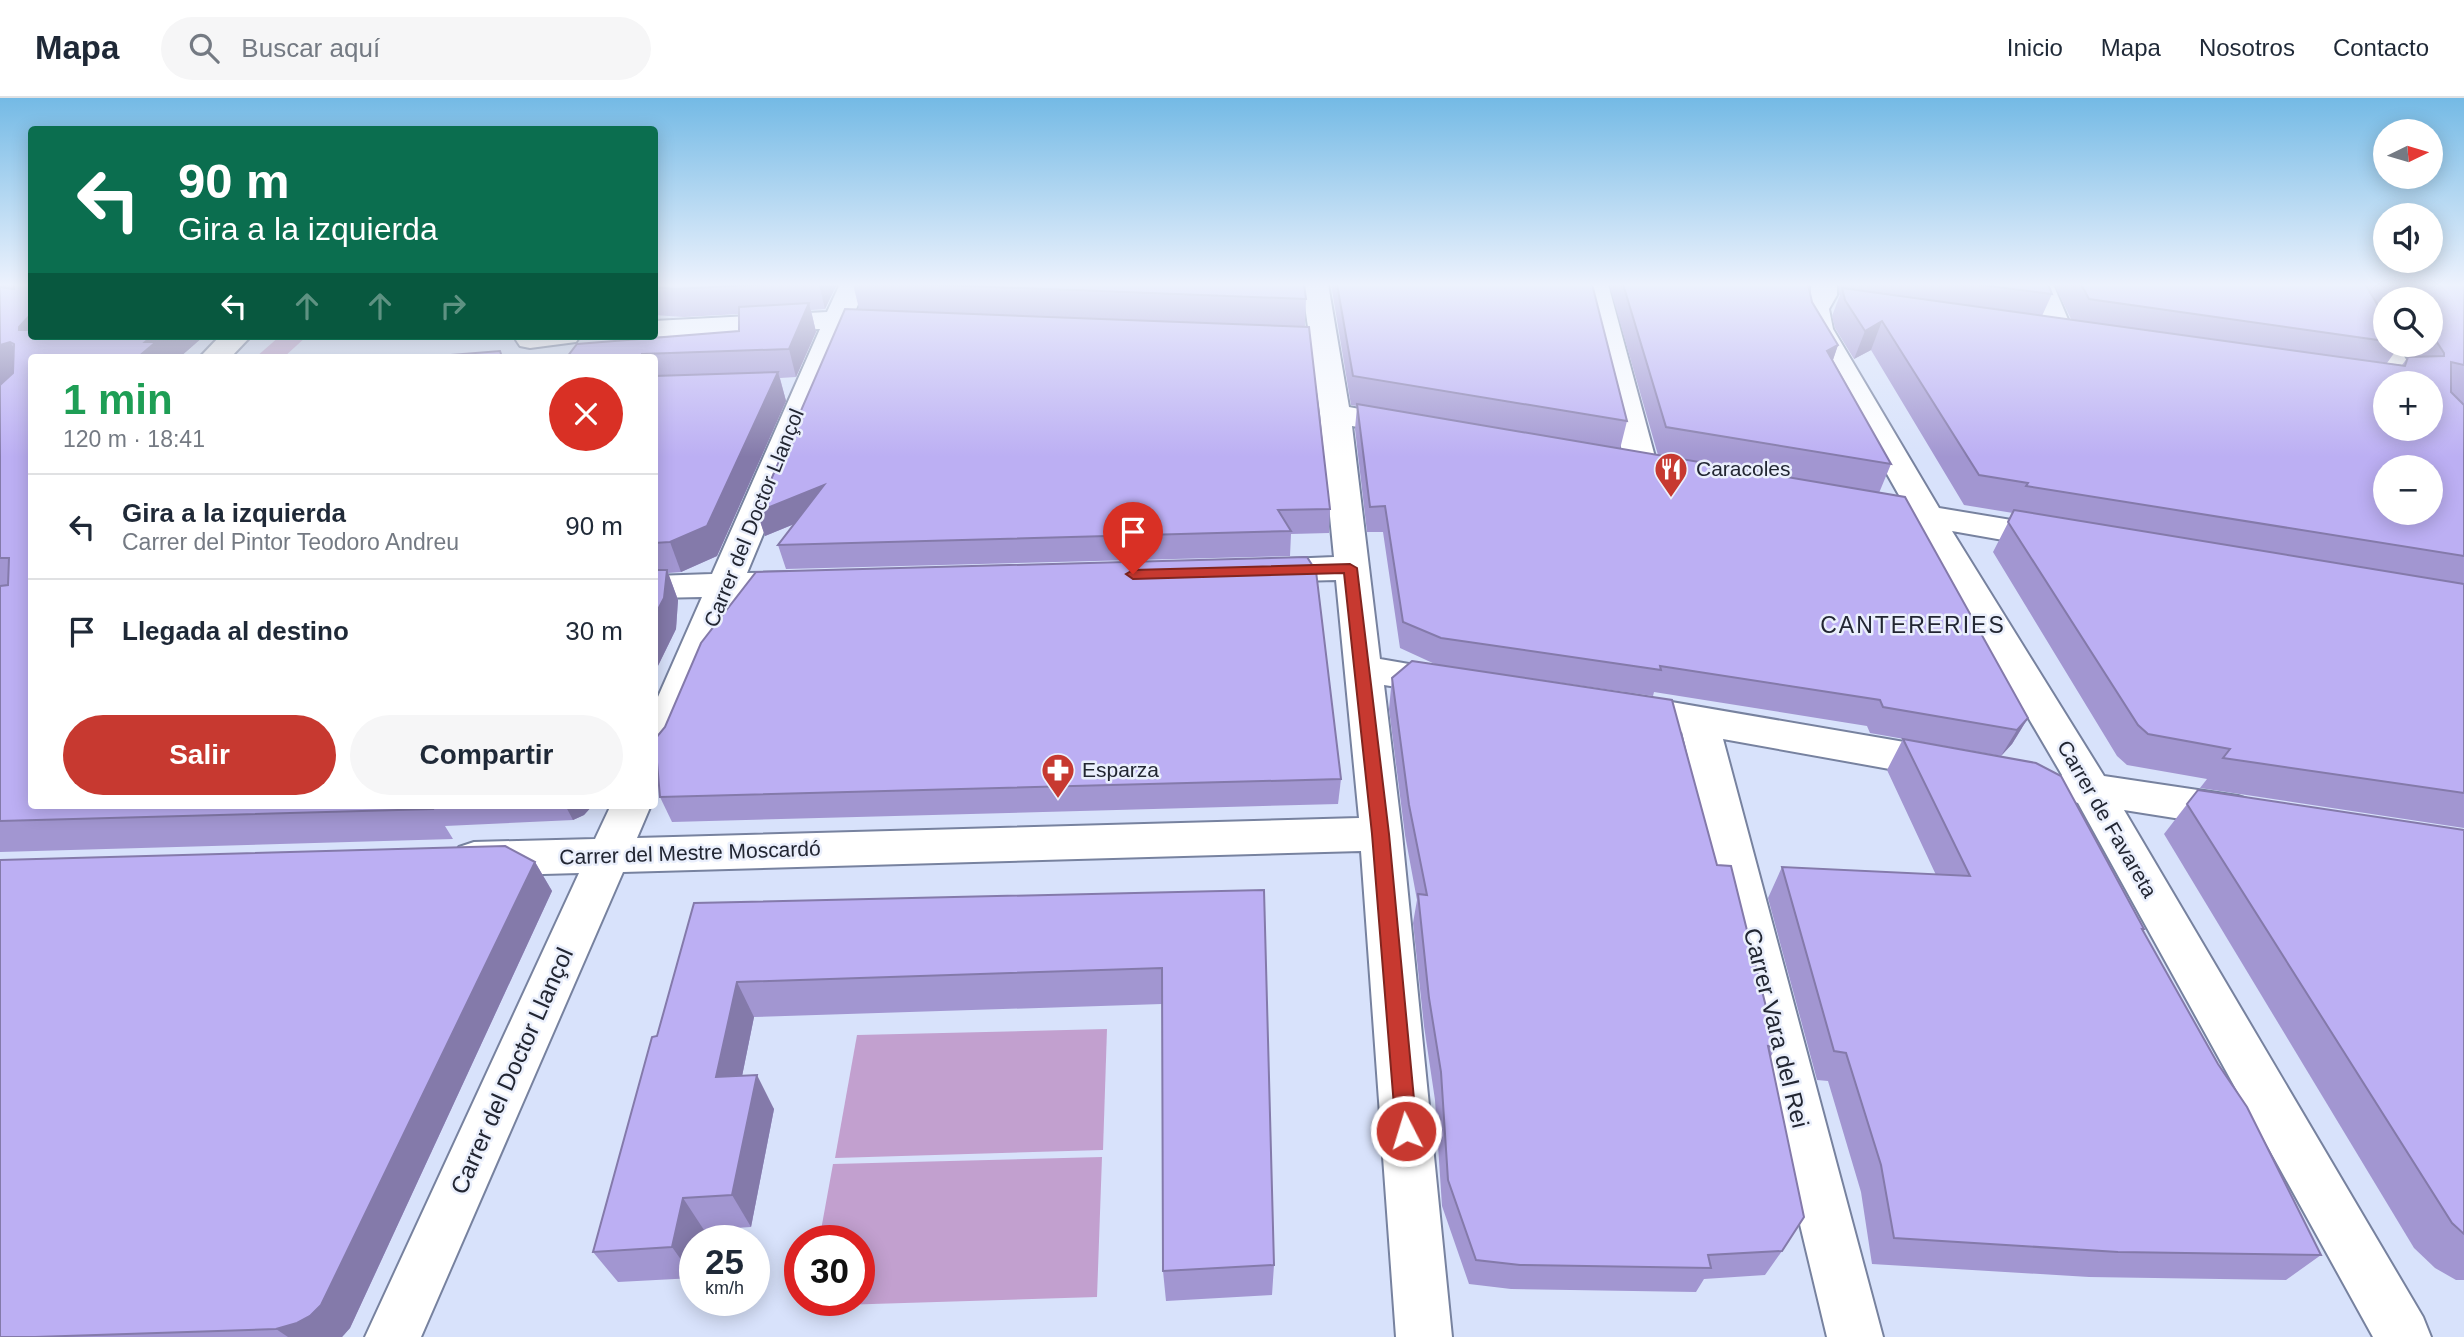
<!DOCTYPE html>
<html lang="es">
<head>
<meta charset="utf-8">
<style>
  body { margin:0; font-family:Helvetica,sans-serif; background:#f6f6f7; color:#1f2937; height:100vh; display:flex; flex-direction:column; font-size:26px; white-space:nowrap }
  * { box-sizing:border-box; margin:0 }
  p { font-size:23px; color:#747a83 }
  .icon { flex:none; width:38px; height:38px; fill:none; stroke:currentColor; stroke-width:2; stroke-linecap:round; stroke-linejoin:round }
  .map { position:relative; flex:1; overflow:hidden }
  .drawer { position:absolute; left:28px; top:256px; width:630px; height:455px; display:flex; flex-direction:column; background:#fff; border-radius:7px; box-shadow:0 4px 18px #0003 }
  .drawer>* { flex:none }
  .guide { position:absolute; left:28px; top:28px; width:630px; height:214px; border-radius:7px; box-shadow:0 4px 18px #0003; background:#0b6e4f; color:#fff; overflow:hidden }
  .needle { width:46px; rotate:85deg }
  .fabs { position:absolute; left:2373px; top:21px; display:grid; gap:14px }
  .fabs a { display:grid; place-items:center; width:70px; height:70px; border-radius:50%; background:#fff; box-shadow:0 4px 18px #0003; font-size:35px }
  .speed { position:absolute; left:679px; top:1127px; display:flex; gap:14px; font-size:35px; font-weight:700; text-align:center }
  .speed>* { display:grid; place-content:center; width:91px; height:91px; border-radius:50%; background:#fff; box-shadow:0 4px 18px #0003; line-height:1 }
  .speed small { font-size:18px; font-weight:400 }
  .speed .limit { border:10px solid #d22; background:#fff; color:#111 }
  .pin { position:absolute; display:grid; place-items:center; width:60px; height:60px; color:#fff; margin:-72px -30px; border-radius:50% 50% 50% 0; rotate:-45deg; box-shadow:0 0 7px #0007 }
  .pin .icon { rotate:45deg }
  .me { position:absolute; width:77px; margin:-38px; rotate:355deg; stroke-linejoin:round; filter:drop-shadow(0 0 5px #0008) }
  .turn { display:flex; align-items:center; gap:24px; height:147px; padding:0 35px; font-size:32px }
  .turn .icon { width:91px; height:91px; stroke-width:2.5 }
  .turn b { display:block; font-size:49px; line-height:60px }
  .lanes { display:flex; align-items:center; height:66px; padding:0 35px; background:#0003; justify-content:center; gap:35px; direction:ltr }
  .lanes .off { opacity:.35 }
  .round { display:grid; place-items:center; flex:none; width:74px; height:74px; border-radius:37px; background:#f6f6f7 }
  .overview { display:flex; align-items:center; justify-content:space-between; height:119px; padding:0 35px }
  h1 { font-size:42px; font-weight:700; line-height:52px; color:#1e9e55 }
  .primary-button { display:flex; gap:14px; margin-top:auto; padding:14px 35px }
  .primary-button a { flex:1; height:80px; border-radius:42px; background:#c73930; color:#fff; font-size:28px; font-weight:700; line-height:80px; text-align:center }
  .primary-button a+a { background:#f6f6f7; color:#1f2937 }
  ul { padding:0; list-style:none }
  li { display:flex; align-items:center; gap:21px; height:105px; padding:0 35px; border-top:2px solid #e0e1e3 }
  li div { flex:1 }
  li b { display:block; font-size:26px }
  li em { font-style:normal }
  header { display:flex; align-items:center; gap:42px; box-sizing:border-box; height:98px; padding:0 35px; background:#fff; border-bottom:2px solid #e0e1e3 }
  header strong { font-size:33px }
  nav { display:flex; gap:38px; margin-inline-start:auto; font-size:24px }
  .search { width:490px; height:63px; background:#f6f6f7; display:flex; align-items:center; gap:18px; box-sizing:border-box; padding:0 24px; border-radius:38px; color:#747a83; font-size:26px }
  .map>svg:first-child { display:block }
  .green { fill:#c2a0cf }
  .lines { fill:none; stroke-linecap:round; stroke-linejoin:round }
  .street-casing { stroke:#77829f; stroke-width:4 }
  .street { fill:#fff; fill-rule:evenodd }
  .wall { fill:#a296d1; fill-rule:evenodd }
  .shaded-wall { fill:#847aaa }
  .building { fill:#bcaff3; stroke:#847aaa; stroke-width:2; fill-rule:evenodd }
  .route { fill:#c73930; stroke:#81251f; stroke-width:2 }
  .labels { text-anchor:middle; stroke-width:5; stroke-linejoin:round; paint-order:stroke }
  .poi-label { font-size:21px; fill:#222632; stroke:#eaeffc; text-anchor:start }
  .street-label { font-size:21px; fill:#222632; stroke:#eaeffc }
  .neighbourhood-label { font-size:23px; letter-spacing:2px; fill:#222632; stroke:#eaeffc }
  .near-street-label { font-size:24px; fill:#222632; stroke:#eaeffc }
</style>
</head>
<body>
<header>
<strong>Mapa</strong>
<div class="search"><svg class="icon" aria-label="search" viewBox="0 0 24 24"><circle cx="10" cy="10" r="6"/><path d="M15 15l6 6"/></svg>Buscar aquí</div>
<nav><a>Inicio</a><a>Mapa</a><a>Nosotros</a><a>Contacto</a></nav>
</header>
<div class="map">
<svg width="2464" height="1239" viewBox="0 0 2464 1239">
  <rect width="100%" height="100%" fill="#d8e2fb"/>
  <g class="green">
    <path d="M280 238H307L284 259H256Z"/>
    <path d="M1107 931 1103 1052 835 1060 857 937Z"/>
    <path d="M1102 1059 1097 1199 807 1208 808 1202H859V1143H819L833 1066Z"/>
  </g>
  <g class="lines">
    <defs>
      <g id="street">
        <path d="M840 186H866L855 214 903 218 907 224 903 230 893 232 848 231 747 475 799 474 811 477 816 485 811 493 799 496 738 498 674 654 668 664 654 668V608L702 499 654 500V478L712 476 820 231 654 239 648 238H654V223L827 214Z"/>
        <path d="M1302 186H1328L1349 309 1417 322 1421 328 1417 334 1406 337 1352 328 1380 561 1461 575 1467 584 1461 593 1448 597 1384 587 1402 736 1452 1239H1396L1361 753 623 774 421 1239H365L579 775 474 778 459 773 453 761 459 749 474 744 595 741 611 707H651L637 740 1359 720 1336 482 1262 484 1250 481 1245 473 1250 465 1262 462 1334 459 1320 316Z"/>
        <path d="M1582 186H1608L1658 370 1653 377 1642 380 1631 377 1626 370Z"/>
        <path d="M1811 186H1837V197L1829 211 1833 231 1939 410 2054 429 2066 433 2071 440 2066 447 2054 451 1952 433 2104 678 2238 698 2253 703 2259 714 2253 725 2238 730 2124 712 2423 1219 2431 1239H2373L2078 705 2059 700 2053 689 2062 677 1915 426 1898 422 1894 415 1898 408 1904 406 1805 231 1801 211 1811 197Z"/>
        <path d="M2027 186H2053L2075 238 2071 244 2061 246 2051 244Z"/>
        <path d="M2333 186H2359L2385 228V247H2397L2421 285H2391Z"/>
        <path d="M220 238H251L231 259H200Z"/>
        <path d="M519 238H580L576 244 530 250 520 248 516 242Z"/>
        <path d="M1625 596 1945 651 1959 656 1965 666 1959 676 1945 681 1723 641 1883 1239H1827L1682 634 1611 620 1606 610 1611 600Z"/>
      </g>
    </defs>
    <use href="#street" class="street-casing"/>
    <use href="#street" class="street"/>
  </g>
  <g class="wall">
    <path d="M0 186H32V238H204L180 259H32V707H593L584 717 573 722 445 728 453 741 0 754Z"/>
    <path d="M654 186H837L825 211 811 212 816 234 796 279 780 280 786 303 717 458 681 474 668 475 678 502 676 531 654 576V259H567L739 233V216L684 219 654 217Z"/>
    <path d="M853 186H1304L1306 201 1305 228 1330 411 1329 435 1291 436 1290 458 786 471 778 447 794 426 765 438 757 414 859 211Z"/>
    <path d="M1331 186H1592L1627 323 1620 351 1658 357 1609 186H1811L1809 190 1812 204 1838 247 1833 262 1891 366 1879 395 2028 620 2012 646 2001 658 1870 635 1867 628 1654 594 1653 598 1437 567 1400 550 1383 434H1367L1355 331 1357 308 1351 307Z"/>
    <path d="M1839 186H2048L2052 196 2042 218 2071 221 2054 186H2464V730L2200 690 2207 681 2127 667 2117 658 1993 454 2013 415 1964 407 1871 252 1854 261 1835 230 1832 218 1840 197H1839ZM2385 201H2431V247H2400L2408 259 2402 267 2387 265 2400 247H2385Z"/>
    <path d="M1392 580 1717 767 1776 949 1770 960 1782 1153 1765 1177 1704 1181 1696 1194 1511 1191 1469 1186 1442 1108 1435 1002 1424 928 1413 825 1417 802 1405 737 1389 611Z"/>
    <path d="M665 629 1341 681 1338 706 672 724 660 699Z"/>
    <path d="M1903 641 2144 831 2143 833 2321 1157 2286 1182 2089 1179 1872 1166 1861 1094 1828 983 1817 982 1768 800 1782 769 1936 777 1887 672Z"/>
    <path d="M2198 692 2464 732V1182H2456L2435 1170 2414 1150 2164 736Z"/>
    <path d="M535 764 552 793 350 1230 342 1239H0Z"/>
    <path d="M1264 792 1274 1167 1272 1197 1166 1203 1163 1173 1162 906 754 919 742 978 774 1011 751 1129 704 1132 702 1143H695L694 1180 618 1184 593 1154 657 938 694 805Z"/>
  </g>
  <g class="shaded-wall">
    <path d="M819 186H837L825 211Z"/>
    <path d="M809 205 816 234 796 279 789 251Z"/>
    <path d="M32 215V238L19 232V229Z"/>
    <path d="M1882 223 1871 252 1854 261 1865 233Z"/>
    <path d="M152 238H204L180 259H138L145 244Z"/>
    <path d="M10 244 31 272 0 296V247Z"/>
    <path d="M1838 247 1828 276 1827 253Z"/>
    <path d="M778 274 786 303 717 458 681 474 670 444Z"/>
    <path d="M824 387 831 411 765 438 757 414Z"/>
    <path d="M667 472 678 502 676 531 654 576V519Z"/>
    <path d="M2028 620 2012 646 2001 658 2017 632Z"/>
    <path d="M565 707H593L584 717 573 722Z"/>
    <path d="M535 764 552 793 350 1230 342 1239H288L276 1231Z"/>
    <path d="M737 884 754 919 735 1013 716 979Z"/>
    <path d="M757 977 774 1011 751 1129 732 1097Z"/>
    <path d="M683 1100 704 1132 702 1143H695L694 1180 672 1149Z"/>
  </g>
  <g class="building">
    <path d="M14 186H32V215L19 229V232H32V238H152L145 244H156L138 259H32V707H426L434 711 0 723V488L8 487 9 460H0V287L13 275 14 246 10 244 0 247V189L14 191Z"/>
    <path d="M654 186H769L675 191 654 189Z"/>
    <path d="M917 186H1304L1306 201Z"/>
    <path d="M1337 186H1592L1627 323 1353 278Z"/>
    <path d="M1623 186H1808L1812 204 1838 247 1827 253 1891 366 1666 329Z"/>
    <path d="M1974 186H2048L2052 196Z"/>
    <path d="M2081 186H2365L2385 219V243L2089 201Z"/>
    <path d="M2398 186H2464V267L2451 264V294L2464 307V458L2026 388 2028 385 1979 377 1882 223 1865 233 1845 202 1842 190 2405 268 2408 259 2444 258V255L2431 235V201H2406V198ZM2385 285H2431V331H2385ZM2385 369H2431V415H2385Z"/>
    <path d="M809 205 789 251 642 256V259H567L577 246 739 233V209Z"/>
    <path d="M845 211 1309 229 1330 411 1278 412 1291 433 778 447 824 387 757 414Z"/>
    <path d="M500 253 502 259H437L438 258Z"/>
    <path d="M778 274 707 428 670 444 654 445V278Z"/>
    <path d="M1357 306 1905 399 2028 620 2017 632 1883 609 1880 602 1660 568 1661 572 1441 540 1403 524 1385 408 1370 409Z"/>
    <path d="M2014 412 2464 486V695L2223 660 2230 651 2148 636 2138 627 2008 424Z"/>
    <path d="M1307 459 1316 473 1341 681 660 699 655 641 665 629 701 545 756 474Z"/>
    <path d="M654 472H667L664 500 654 519Z"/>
    <path d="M1412 563 1672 602 1717 767 1731 768 1776 949 1768 948 1804 1119 1782 1153 1708 1157 1711 1170 1520 1167 1476 1162 1448 1082 1441 974 1429 900 1418 796 1427 797 1409 707 1392 580Z"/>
    <path d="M1903 641 2036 665 2061 678 2144 831H2142L2218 966 2247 1009 2321 1157 2118 1154 1894 1140 1881 1067 1846 955 1834 953 1782 769 1970 778Z"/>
    <path d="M2198 692 2464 732V1136L2452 1125 2187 706Z"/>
    <path d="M505 748 535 764 321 1207 310 1218 297 1225 276 1231 35 1239H0V762Z"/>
    <path d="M1264 792 1274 1167 1163 1173 1162 870 737 884 716 979 757 977 732 1097 683 1100 672 1149 593 1154 652 939 657 938 694 805Z"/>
  </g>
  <linearGradient id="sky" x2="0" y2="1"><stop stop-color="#74bae5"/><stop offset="0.52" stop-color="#edf2fd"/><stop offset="1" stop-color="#edf2fd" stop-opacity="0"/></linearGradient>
  <rect width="2464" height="359" fill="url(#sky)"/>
  <path class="route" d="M1350 466 1357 470 1389 736 1417 1033 1414 1040 1406 1043 1399 1040 1396 1033 1372 736 1344 475 1133 481 1126 476 1133 472Z"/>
  <defs>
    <symbol id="restaurant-pin" viewBox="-11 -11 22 30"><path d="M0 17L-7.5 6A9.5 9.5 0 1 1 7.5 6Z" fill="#c73930" stroke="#eaeffc"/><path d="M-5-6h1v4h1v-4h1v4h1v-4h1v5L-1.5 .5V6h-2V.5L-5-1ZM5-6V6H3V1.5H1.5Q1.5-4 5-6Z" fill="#fff"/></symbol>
    <symbol id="pharmacy-pin" viewBox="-11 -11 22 30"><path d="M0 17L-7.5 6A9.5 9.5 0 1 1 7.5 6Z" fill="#c73930" stroke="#eaeffc"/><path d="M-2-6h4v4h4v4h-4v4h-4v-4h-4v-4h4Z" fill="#fff"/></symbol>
  </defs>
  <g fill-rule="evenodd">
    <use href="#restaurant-pin" x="1652" y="352" width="38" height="52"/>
    <use href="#pharmacy-pin" x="1039" y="653" width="38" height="52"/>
  </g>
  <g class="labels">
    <g class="poi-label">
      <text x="1696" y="378">Caracoles</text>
      <text x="1082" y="679">Esparza</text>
    </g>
    <g class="street-label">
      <text transform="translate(754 420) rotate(-68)" y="7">Carrer del Doctor Llançol</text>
      <text transform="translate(2107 721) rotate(60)" y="7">Carrer de Favareta</text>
      <text transform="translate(690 755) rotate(-2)" y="7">Carrer del Mestre Moscardó</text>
    </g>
    <g class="neighbourhood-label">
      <text x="1913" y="535">CANTERERIES</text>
    </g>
    <g class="near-street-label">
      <text transform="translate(1776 930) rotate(76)" y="8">Carrer Vara del Rei</text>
      <text transform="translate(512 973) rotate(-66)" y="8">Carrer del Doctor Llançol</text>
    </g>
  </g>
</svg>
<div class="fabs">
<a><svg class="needle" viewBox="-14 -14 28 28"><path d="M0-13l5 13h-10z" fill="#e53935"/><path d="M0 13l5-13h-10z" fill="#747a83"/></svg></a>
<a><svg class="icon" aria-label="sound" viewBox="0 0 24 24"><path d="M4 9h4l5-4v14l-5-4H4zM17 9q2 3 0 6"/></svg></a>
<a><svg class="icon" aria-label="search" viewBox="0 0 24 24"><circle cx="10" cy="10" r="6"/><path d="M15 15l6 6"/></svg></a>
<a>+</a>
<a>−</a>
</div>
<div class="speed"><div>25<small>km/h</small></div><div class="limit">30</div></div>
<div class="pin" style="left:1133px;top:476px;background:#d93025"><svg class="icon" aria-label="arrive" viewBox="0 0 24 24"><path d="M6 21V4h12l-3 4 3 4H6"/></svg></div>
<svg class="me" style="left:1406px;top:1033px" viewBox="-20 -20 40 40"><circle r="17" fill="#c73930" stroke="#fff" stroke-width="3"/><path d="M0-11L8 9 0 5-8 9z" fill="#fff"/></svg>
<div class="guide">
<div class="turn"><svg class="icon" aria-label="left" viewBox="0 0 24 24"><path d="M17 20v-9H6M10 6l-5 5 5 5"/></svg><div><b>90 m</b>Gira a la izquierda</div></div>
<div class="lanes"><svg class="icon" aria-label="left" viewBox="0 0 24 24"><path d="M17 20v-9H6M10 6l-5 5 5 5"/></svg><svg class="icon off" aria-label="ahead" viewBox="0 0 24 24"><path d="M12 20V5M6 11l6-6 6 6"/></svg><svg class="icon off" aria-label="ahead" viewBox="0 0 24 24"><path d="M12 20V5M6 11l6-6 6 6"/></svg><svg class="icon off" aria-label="right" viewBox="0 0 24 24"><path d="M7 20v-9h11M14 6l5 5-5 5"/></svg></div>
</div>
<section class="drawer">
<div class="overview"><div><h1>1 min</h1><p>120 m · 18:41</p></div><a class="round" style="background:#d93025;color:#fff"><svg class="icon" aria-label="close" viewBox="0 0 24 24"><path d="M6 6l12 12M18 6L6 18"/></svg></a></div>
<ul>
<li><svg class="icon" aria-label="left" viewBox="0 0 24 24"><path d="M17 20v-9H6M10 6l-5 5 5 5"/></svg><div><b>Gira a la izquierda</b><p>Carrer del Pintor Teodoro Andreu</p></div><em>90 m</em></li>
<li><svg class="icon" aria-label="arrive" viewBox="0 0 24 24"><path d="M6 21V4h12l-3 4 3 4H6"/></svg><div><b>Llegada al destino</b></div><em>30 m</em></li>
</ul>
<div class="primary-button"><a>Salir</a><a>Compartir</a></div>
</section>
</div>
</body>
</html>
